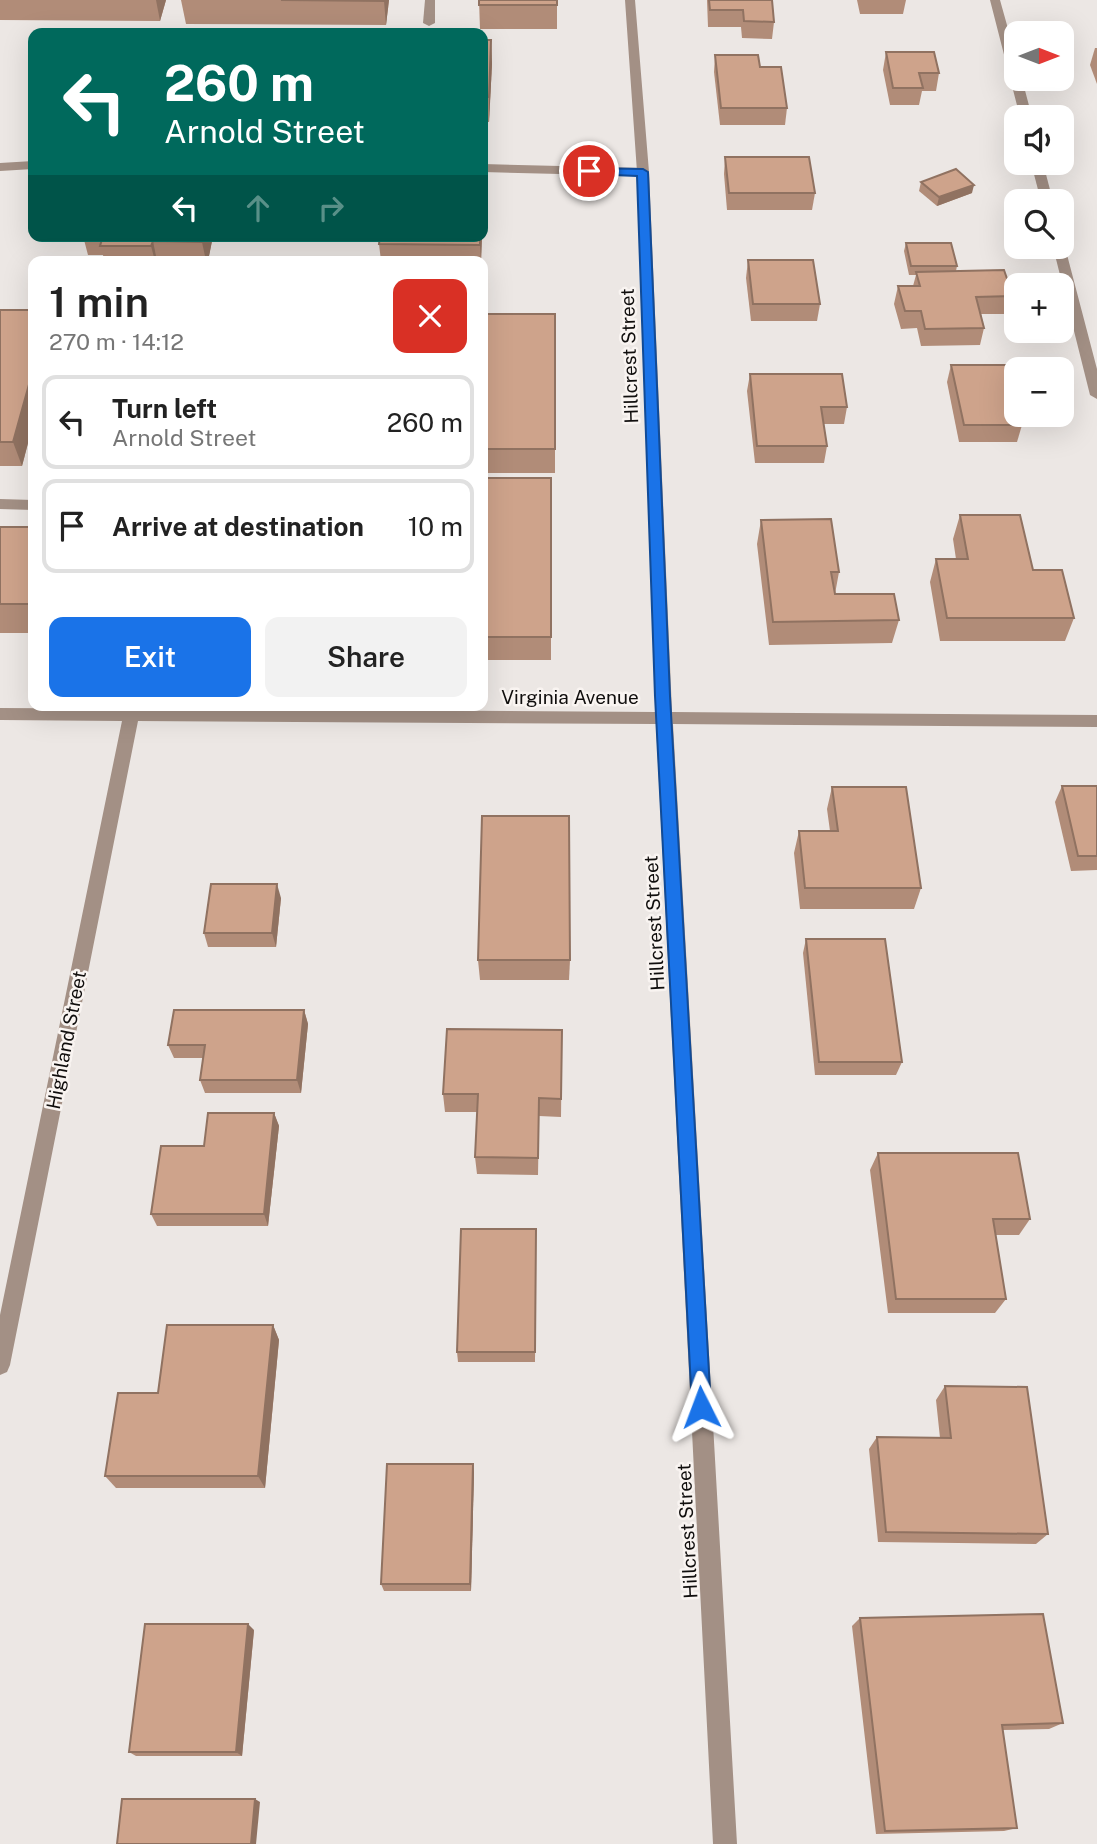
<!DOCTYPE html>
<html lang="en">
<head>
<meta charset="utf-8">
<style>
  body { margin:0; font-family:"Public Sans",sans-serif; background:#f2f2f2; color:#222; height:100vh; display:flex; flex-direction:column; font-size:26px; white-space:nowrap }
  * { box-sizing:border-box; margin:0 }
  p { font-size:23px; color:#767676 }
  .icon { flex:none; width:38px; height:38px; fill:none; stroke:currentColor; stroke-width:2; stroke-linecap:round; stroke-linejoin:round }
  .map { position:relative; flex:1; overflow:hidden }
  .details { position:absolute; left:28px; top:256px; width:460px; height:455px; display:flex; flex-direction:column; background:#fff; border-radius:14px; box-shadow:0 7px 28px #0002 }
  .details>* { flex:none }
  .banner { position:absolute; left:28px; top:28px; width:460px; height:214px; border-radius:14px; box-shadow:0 7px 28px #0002; background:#00695c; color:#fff; overflow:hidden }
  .needle { width:46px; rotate:90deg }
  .fabs { position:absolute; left:1004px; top:21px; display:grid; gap:14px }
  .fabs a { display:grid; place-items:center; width:70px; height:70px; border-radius:14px; background:#fff; box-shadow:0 7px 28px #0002; font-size:35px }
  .pin { position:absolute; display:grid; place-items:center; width:60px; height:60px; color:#fff; margin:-30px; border:4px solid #fff; border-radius:50%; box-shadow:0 2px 7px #0007 }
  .me { position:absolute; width:77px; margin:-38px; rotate:357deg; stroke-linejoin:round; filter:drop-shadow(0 0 5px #0008) }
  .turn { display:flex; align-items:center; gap:24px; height:147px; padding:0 21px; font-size:32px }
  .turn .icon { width:91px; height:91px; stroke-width:2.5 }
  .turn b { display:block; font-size:49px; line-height:60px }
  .lanes { display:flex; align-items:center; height:66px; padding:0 21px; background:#0003; justify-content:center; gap:35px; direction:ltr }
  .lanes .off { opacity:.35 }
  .round { display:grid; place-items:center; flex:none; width:74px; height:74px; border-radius:14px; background:#f2f2f2 }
  .head { display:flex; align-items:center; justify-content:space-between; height:119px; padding:0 21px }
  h1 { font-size:42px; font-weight:600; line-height:52px }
  .button { display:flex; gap:14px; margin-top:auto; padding:14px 21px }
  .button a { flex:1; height:80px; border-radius:14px; background:#1a73e8; color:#fff; font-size:28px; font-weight:600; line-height:80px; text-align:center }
  .button a+a { background:#f2f2f2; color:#222 }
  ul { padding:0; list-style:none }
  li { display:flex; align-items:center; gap:21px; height:94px; margin:0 14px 10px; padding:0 7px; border:4px solid #e0e0e0; border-radius:14px }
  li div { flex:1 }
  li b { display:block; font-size:26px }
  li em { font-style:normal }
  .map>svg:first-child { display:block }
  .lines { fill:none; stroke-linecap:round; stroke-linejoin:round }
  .service { fill:#a39085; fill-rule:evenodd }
  .minor { fill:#a39085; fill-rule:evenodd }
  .wall { fill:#b18c78 }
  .shaded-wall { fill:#907261 }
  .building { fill:#cea38b; stroke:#907261; stroke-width:2 }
  .route { fill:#1a73e8; stroke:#114b97; stroke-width:2 }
  .labels { text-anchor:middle; stroke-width:5; stroke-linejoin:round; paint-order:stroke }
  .street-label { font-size:19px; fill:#100e0d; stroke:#f9f4f1 }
</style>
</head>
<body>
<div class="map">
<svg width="1097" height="1844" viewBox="0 0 1097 1844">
  <rect width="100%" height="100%" fill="#ece7e4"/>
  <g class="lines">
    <g class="service">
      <path d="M425 0H435V23L429 26 423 23Z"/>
      <path d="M33 161V169L0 171V163Z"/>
      <path d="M483 164 643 168 649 172 643 176 483 172Z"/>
      <path d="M0 499 33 500V510L0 509Z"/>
    </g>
    <g class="minor">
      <path d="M625 0H635L649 172 672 712 1097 715V727L673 724 737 1844H713L656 724 138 721 10 1365 7 1372 0 1375V1315L122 721 0 720V708L656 712 637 172Z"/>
      <path d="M990 0H1000L1017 61V79H1022L1032 117H1020Z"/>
      <path d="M1031 163H1043L1053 201H1041Z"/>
      <path d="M1062 244 1065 247 1097 369V399L1090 395 1053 247H1062Z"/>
    </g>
  </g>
  <g class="wall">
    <path d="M0 0H166L160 21 0 20Z"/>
    <path d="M181 0H389L386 25 186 24Z"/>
    <path d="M479 0H557V29H480Z"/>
    <path d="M707 0H772L774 22 772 39 742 38 741 27H708Z"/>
    <path d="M857 0H906L903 14H860Z"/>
    <path d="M483 40H491L492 64 489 122H483Z"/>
    <path d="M1095 48H1097V84L1090 65Z"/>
    <path d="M886 52 939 73 936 91H922L919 105H890L883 70Z"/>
    <path d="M715 55 760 67 787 108 785 125H720L714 72Z"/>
    <path d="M725 157 815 193 812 210H727L724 174Z"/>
    <path d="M921 182 972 193 937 206 919 191Z"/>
    <path d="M83 236H213L208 261H104L103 255H88Z"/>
    <path d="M380 236H482L481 261H381L379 244Z"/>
    <path d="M906 243 957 266 956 271 1013 296 1008 314H981L984 328 980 345 921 346 917 328 901 329 894 304 898 286H913L916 275H909L904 251Z"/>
    <path d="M748 260 820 304 817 321H751L746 278Z"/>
    <path d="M0 310H33V424L22 466H0Z"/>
    <rect x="483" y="314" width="72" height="159"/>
    <path d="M951 365 1022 425 1017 442H959L947 382Z"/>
    <path d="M750 374 847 407 844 424H823L827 446 824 463H755L747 391Z"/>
    <rect x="483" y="478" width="68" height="182"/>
    <path d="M960 515 1033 570 1074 618 1065 641H940L930 582 936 559H956L953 539Z"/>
    <path d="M761 520 839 572 835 594 899 620 892 643 769 645 757 544Z"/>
    <rect x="0" y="527" width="33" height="106"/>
    <path d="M1062 786H1097V870L1071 871 1055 802Z"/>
    <path d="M832 787 921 888 914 909H800L794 853 799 831H830L827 809Z"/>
    <path d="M281 898 276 947H208L204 933Z"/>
    <path d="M806 939 902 1062 896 1075H815L803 953Z"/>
    <path d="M478 960H570L569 980H480Z"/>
    <path d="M304 1010 308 1024 301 1093H205L200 1080 203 1058H174L168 1045Z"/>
    <path d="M562 1030 561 1117 539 1116 538 1175 477 1174 475 1157 477 1112H445L443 1094Z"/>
    <path d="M274 1113 279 1126 268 1226H157L151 1214Z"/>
    <path d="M878 1153 1030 1219 1019 1235H995L1006 1299 995 1313H888L870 1170Z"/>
    <path d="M536 1229 535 1362H458L457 1352Z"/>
    <path d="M273 1325 279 1340 265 1488H116L105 1476 158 1393Z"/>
    <path d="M945 1386 1048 1534 1036 1544 878 1542 869 1449 877 1437 940 1438 936 1400Z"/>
    <path d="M473 1464 474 1472 471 1591H384L381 1584Z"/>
    <path d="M860 1618 1063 1723 1049 1729 1002 1730 1017 1828 1004 1831 876 1834 852 1626Z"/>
    <path d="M254 1630 242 1756H136L129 1752Z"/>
  </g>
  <g class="shaded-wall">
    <path d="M156 0H166L160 21Z"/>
    <path d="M384 0H389L386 25 384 1Z"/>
    <path d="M491 40 492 64 489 122V97Z"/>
    <path d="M974 185 972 193 937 206 939 197Z"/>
    <path d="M203 236H213L208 261H206L202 242Z"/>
    <path d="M480 236H482L481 261 480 245Z"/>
    <path d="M153 241 157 261H155L151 246Z"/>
    <path d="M33 370V424L22 466 13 442Z"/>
    <path d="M277 884 281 898 276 947 272 933Z"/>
    <path d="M304 1010 308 1024 301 1093 297 1080Z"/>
    <path d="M274 1113 279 1126 268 1226 264 1214Z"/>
    <path d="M273 1325 279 1340 265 1488 258 1476Z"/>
    <path d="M473 1464 474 1472 471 1591 470 1584Z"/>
    <path d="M248 1624 254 1630 242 1756 236 1752Z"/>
    <path d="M255 1799 260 1802 256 1844H251Z"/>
  </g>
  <g class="building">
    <path d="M281 0H384V1Z"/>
    <rect x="479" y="0" width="78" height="5"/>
    <path d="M709 0H772L774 22 744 21 743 10H710Z"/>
    <path d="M483 40H491L489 97H483Z"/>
    <path d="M886 52H934L939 73H919L923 88H893Z"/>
    <path d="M715 55H758L760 67H781L787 108H721Z"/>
    <path d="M725 157H809L815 193H729Z"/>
    <path d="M956 169 974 185 939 197 921 182Z"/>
    <path d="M103 236H203L202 242 153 241 151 246H100Z"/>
    <path d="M380 236H480V245L379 244Z"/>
    <path d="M906 243H951L957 266H911Z"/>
    <path d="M748 260H813L820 304H753Z"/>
    <path d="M1004 270 1013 296 976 297 984 328 925 329 921 311H905L898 286H920L916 272Z"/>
    <path d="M0 310H33V370L13 442H0Z"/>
    <rect x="483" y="314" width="72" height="135"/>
    <path d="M951 365H1007L1017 403V415H1020L1022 425H964Z"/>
    <path d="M750 374H842L847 407H821L827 446H757Z"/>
    <rect x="483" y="478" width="68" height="159"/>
    <path d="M960 515H1020L1033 570H1062L1074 618H947L936 559H968Z"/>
    <path d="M831 519 839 572H831L835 594H894L899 620 773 622 761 520Z"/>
    <rect x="0" y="527" width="33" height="77"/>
    <path d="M1062 786H1097V856H1078Z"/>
    <path d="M832 787H906L921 888H805L799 831H838Z"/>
    <path d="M482 816H569L570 960H478Z"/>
    <path d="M211 884H277L272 933H204Z"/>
    <path d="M806 939H885L902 1062H819Z"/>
    <path d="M174 1010H304L297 1080H200L205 1045H168Z"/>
    <path d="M447 1029 562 1030 561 1099 539 1098 538 1158 475 1157 478 1094H443Z"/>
    <path d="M208 1113H274L264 1214H151L161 1146H204Z"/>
    <path d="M878 1153H1018L1030 1219H993L1006 1299H896Z"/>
    <path d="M461 1229H536L535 1352H457Z"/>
    <path d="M167 1325H273L258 1476H105L118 1393H158Z"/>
    <path d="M945 1386 1027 1387 1048 1534 886 1532 877 1437 951 1438Z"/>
    <path d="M387 1464H473L470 1584H381Z"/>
    <path d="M1043 1614 1063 1723 1002 1725 1017 1828 885 1831 860 1618Z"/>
    <path d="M145 1624H248L236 1752H129Z"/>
    <path d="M122 1799H255L251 1844H117Z"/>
  </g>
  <path class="route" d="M586 168 643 169 648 172 670 696 711 1407 708 1414 701 1417 695 1414 692 1407 655 696 637 176 589 174 586 173Z"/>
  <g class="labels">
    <g class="street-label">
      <text transform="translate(629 356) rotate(-92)" y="7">Hillcrest Street</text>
      <text x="570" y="704">Virginia Avenue</text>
      <text transform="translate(654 923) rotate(-93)" y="7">Hillcrest Street</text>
      <text transform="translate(66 1040) rotate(-79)" y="7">Highland Street</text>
      <text transform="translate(687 1531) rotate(-93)" y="7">Hillcrest Street</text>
    </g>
  </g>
</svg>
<div class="fabs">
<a><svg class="needle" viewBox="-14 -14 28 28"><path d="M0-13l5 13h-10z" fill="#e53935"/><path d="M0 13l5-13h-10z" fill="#767676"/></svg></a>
<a><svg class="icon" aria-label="sound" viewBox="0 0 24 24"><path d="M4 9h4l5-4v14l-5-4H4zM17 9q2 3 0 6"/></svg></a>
<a><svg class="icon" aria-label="search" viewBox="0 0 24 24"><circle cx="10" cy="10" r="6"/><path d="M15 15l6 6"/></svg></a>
<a>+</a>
<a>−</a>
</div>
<div class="pin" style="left:589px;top:171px;background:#d93025"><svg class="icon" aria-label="arrive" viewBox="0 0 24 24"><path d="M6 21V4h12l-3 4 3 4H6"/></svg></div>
<svg class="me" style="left:701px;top:1407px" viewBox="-20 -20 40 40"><path d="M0-17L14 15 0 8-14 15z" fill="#1a73e8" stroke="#fff" stroke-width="4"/></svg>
<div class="banner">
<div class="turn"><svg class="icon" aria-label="left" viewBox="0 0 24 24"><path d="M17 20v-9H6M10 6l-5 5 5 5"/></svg><div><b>260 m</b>Arnold Street</div></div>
<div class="lanes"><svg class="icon" aria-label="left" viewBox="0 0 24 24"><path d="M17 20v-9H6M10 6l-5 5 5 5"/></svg><svg class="icon off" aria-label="ahead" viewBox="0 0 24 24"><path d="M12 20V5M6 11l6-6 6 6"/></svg><svg class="icon off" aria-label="right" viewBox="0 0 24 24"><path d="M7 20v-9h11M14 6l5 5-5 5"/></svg></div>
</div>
<section class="details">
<div class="head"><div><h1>1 min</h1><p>270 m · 14:12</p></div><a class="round" style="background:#d93025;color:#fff"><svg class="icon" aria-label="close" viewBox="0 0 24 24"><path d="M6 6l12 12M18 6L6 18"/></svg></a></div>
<ul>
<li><svg class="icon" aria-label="left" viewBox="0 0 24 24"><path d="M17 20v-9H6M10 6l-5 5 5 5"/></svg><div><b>Turn left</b><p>Arnold Street</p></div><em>260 m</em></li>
<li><svg class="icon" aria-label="arrive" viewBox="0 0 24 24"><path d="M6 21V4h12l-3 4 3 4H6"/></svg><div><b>Arrive at destination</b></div><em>10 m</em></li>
</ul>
<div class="button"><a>Exit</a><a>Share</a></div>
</section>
</div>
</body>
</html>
